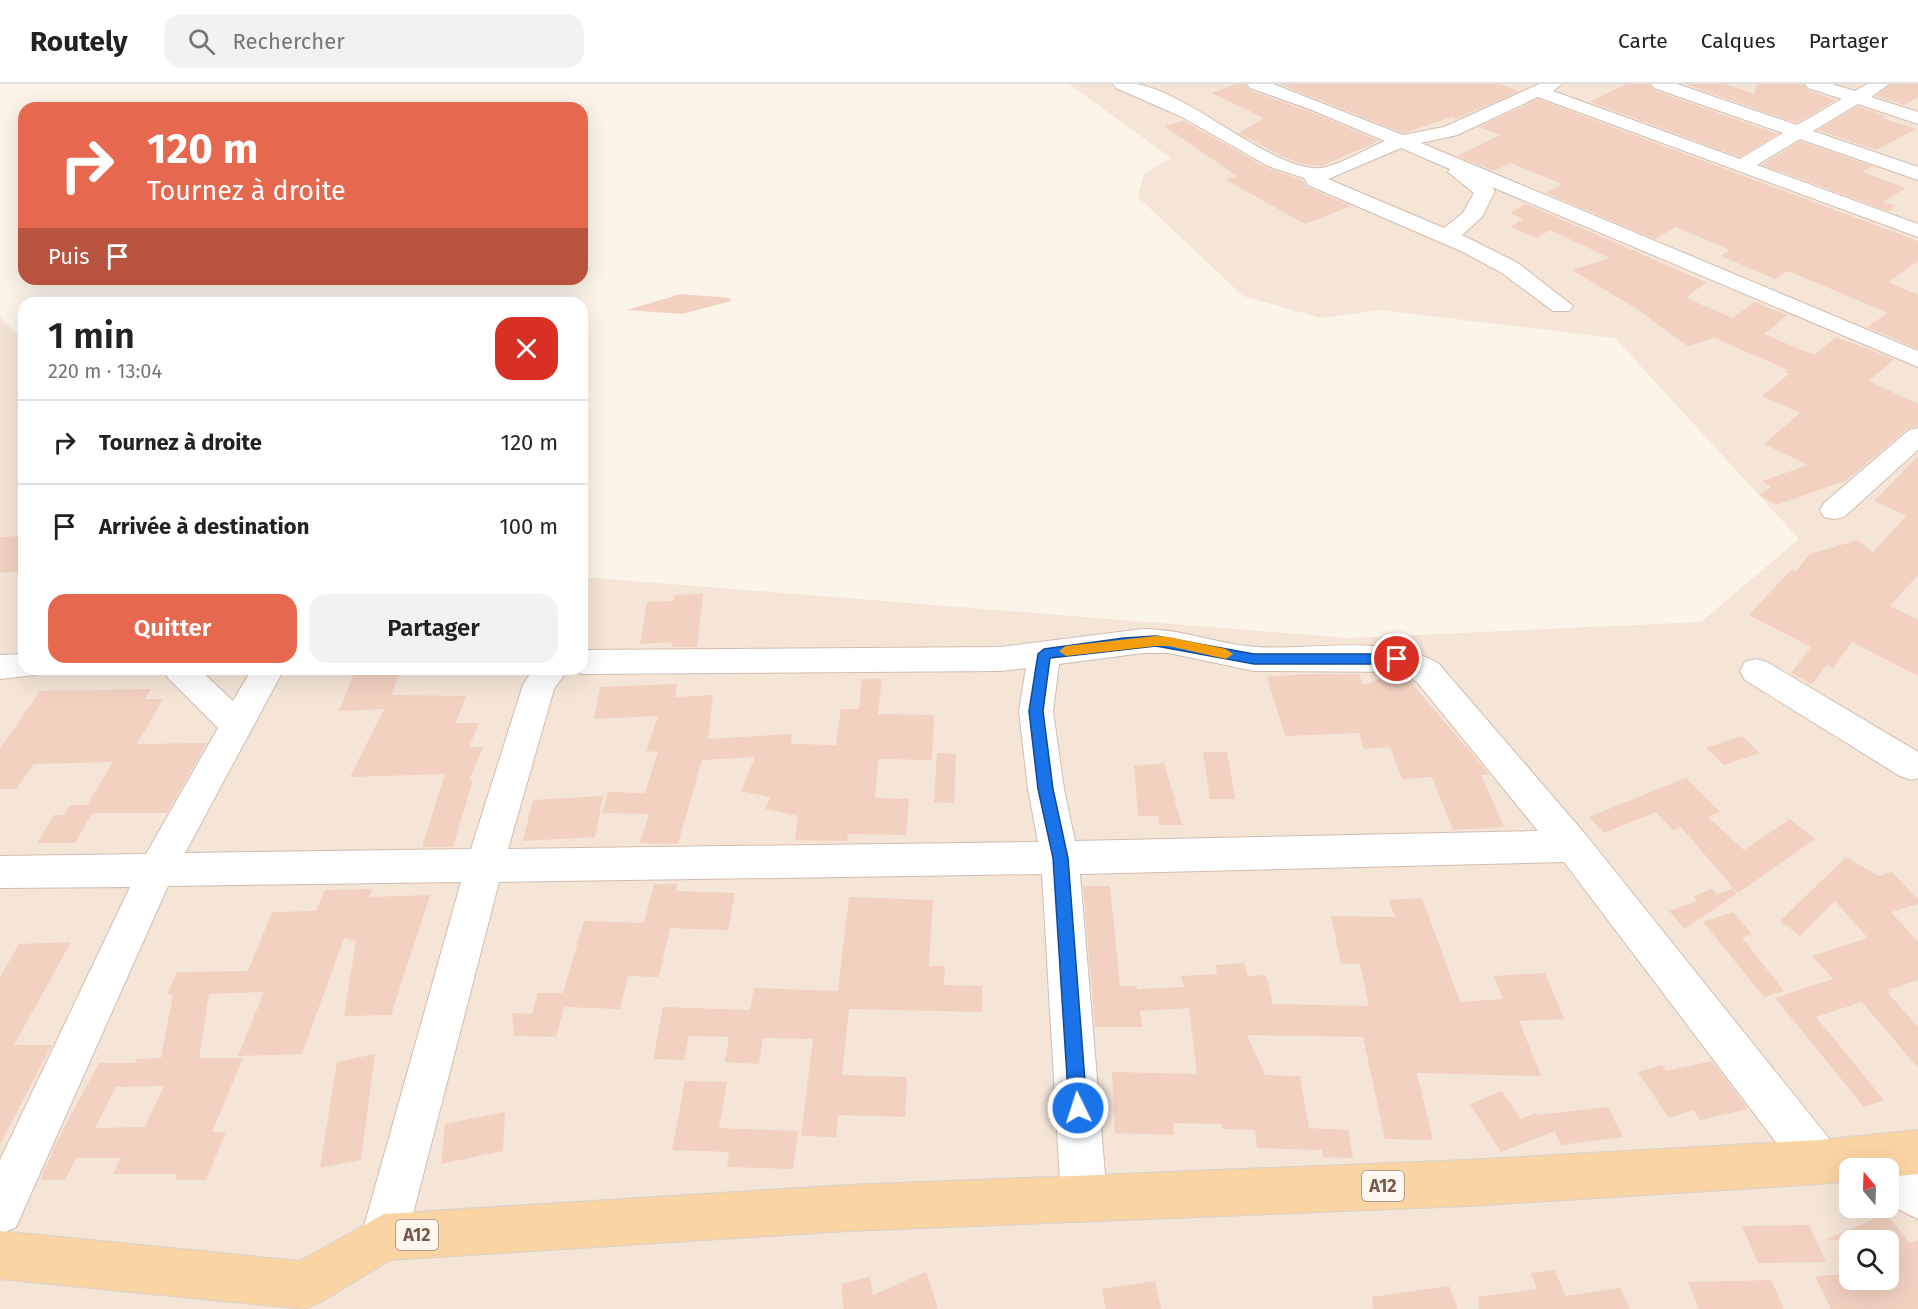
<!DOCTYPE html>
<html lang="fr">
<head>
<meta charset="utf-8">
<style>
  body { margin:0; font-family:"Fira Sans",sans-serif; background:#f2f2f2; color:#222; height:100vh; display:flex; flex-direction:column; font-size:22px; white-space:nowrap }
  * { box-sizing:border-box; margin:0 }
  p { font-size:20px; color:#767676 }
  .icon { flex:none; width:33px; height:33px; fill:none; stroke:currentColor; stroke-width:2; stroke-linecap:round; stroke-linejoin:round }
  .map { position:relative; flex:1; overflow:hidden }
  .details { position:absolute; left:18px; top:213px; width:570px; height:378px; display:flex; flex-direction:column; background:#fff; border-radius:18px; box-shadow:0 6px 24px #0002 }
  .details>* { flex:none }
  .top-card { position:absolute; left:18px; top:18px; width:570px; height:183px; border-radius:18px; box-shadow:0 6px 24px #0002; background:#e5684f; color:#fff; overflow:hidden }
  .needle { width:39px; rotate:341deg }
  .fabs { position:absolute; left:1839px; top:1074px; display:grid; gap:12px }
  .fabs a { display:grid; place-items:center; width:60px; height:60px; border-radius:12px; background:#fff; box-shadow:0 6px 24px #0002; font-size:30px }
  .pin { position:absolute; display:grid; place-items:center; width:51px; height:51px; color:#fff; margin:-26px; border:3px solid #fff; border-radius:50%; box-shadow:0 2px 6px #0007 }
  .me { position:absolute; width:66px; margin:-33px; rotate:356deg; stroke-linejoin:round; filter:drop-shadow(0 0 4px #0008) }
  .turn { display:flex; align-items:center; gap:21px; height:126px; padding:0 30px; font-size:27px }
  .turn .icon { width:78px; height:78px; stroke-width:2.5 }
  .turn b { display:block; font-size:42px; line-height:51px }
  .then { display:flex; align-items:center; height:57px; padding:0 30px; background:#0003; gap:12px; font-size:22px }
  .round { display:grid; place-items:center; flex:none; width:63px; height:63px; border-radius:18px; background:#f2f2f2 }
  .summary { display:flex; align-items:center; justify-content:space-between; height:102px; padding:0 30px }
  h1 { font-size:36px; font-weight:600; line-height:45px }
  .cta { display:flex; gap:12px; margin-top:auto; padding:12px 30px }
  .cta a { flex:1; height:69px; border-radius:18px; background:#e5684f; color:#fff; font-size:24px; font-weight:600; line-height:69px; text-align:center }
  .cta a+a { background:#f2f2f2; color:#222 }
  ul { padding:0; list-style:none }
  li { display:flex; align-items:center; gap:18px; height:84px; padding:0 30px; border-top:2px solid #e0e0e0 }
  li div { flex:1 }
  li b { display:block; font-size:22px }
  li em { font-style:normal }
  header { display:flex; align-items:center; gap:36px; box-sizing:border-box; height:84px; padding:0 30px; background:#fff; border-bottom:2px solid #e0e0e0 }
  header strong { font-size:28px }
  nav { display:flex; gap:33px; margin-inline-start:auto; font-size:21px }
  .search { width:420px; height:54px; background:#f2f2f2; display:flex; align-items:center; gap:15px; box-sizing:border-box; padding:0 21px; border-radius:18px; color:#767676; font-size:22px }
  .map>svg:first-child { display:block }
  .residential { fill:#f4e5d7; fill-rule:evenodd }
  .building { fill:#f2d1c1; fill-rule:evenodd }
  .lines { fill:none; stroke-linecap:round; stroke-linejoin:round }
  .minor-casing { stroke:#d1bdb1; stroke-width:2 }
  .major-casing { stroke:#d9d1cd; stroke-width:2 }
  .minor { fill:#fff; fill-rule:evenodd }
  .major { fill:#fad4a3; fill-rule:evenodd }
  .route { fill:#1a73e8; stroke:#114b97; stroke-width:1.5 }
  .slow { fill:#f59e0b }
  .labels { text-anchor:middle; stroke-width:5; stroke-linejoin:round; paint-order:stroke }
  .shield { fill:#fff8f0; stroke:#a0897d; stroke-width:1.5 }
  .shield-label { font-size:18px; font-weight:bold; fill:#77594c }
</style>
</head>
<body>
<header>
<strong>Routely</strong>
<div class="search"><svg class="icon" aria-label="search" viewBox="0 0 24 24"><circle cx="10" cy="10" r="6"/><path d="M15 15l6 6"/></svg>Rechercher</div>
<nav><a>Carte</a><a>Calques</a><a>Partager</a></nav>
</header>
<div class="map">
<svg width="1918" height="1225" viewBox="0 0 1918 1225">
  <rect width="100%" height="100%" fill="#fcf4e9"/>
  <path class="residential" d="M1069 0H1918V1225H0V233L24 257V585H582V493L1348 554 1701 538 1799 455 1615 254 1380 226 1321 234 1243 212 1138 113 1144 90 1171 74ZM1850 1084H1888V1124H1850ZM1850 1156H1888V1196H1850Z"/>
  <g class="building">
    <path d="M1236 0H1245L1249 6 1311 28 1379 57 1321 82 1302 80 1281 72 1239 49 1264 34 1212 9Z"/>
    <path d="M1279 0H1500L1519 7 1456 35 1452 33 1403 49Z"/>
    <path d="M1626 0H1649L1653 6 1778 50 1740 73 1590 18Z"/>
    <path d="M1684 0H1725L1755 10 1756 0H1803L1807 6 1836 16 1797 39Z"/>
    <path d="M1891 0H1918V13L1904 21 1876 12Z"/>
    <path d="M1538 15 1918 157V177L1888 198 1918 211V265L1867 243 1888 229 1788 187 1775 195 1721 172 1730 166 1676 143 1655 155 1546 109 1562 100 1511 79 1494 87 1457 72 1500 51 1479 43Z"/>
    <path d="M1858 22 1886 32 1882 34 1916 45 1876 66 1818 46Z"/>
    <path d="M1184 37 1267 84 1302 96 1307 103 1351 122 1305 140 1226 96 1237 92 1164 42Z"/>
    <path d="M1800 57 1872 82 1863 88 1906 104 1883 118 1895 122 1888 127 1762 81Z"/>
    <path d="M1526 120 1706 198 1686 214 1733 234 1754 218 1787 231 1764 250 1814 271 1836 253 1894 275 1869 297 1918 320V342L1908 344 1847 396 1776 421 1759 411 1771 403 1762 397 1808 381 1764 360 1800 329 1762 312 1789 290 1785 288 1788 286 1715 254 1688 262 1637 225 1572 186 1610 174 1550 146 1537 154 1510 143 1523 135 1510 129Z"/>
    <path d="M681 210 730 214 731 217 682 230 627 226Z"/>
    <path d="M1918 372V491L1890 522 1918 536V592L1852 558 1833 584 1827 581 1812 600 1791 589 1811 563 1749 531 1791 486 1795 488 1810 470 1858 456 1873 468 1906 432 1874 417Z"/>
    <path d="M24 452V487L0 489V453Z"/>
    <path d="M703 510 697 563H672L673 558 640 560 647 518 674 517V511Z"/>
    <path d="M356 585H401L391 611 466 612 456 639H479L469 663H483L469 696H473L453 763H422L445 690 350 693 384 625 339 627Z"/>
    <path d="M1306 590H1359L1363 601 1395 590 1409 596 1489 690 1481 691 1504 743 1453 746 1432 693 1402 695 1390 663 1364 665 1359 649 1285 652 1267 593Z"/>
    <path d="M862 595H882L878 630 934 631 932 676 878 675 875 714 909 715 906 751 848 750 847 757 795 756 798 732 765 725 770 713 741 707 755 673 702 676 678 760 640 759 649 730 602 729 608 708 645 709 658 668 646 667 658 632 594 635 600 603 677 600 675 613 713 611 708 655 792 650 791 660 836 661 841 625H859Z"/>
    <path d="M151 605 145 615H163L137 660 207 659 167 729H92L75 759H37L54 731H64L70 721H87L113 678 34 680 16 705H0V665L40 607Z"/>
    <path d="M1742 652 1760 669 1724 681 1706 664Z"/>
    <path d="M1203 668H1227L1235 715H1210Z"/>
    <path d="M937 669 956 670 954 719 934 718Z"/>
    <path d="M1164 679 1182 741H1159L1158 732H1138L1134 682Z"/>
    <path d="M1686 694 1720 728 1708 733 1744 766 1790 735 1815 755 1738 809 1681 743 1673 746 1656 728 1604 749 1589 733Z"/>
    <path d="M603 712 595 753 523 757 533 716Z"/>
    <path d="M1846 773 1879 792 1892 788 1918 815V820L1891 828 1918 858V896L1888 906 1891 908 1888 909 1918 943V984L1862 918 1816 933 1884 1016 1864 1023 1775 914 1833 895 1812 872 1868 854 1835 817 1800 852 1780 837Z"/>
    <path d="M654 800H677L676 807 735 809 728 846 670 844 659 893 628 892 620 925 564 923 556 953 514 952 512 929 532 930 538 909H563L584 837 644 839Z"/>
    <path d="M1083 802H1110L1120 902H1137V905L1184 903 1181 892 1217 890 1216 881 1244 879 1248 892 1266 891 1273 920 1369 922 1360 880H1341L1331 832 1395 833 1389 816 1422 814 1460 918 1503 915 1494 892 1545 889 1564 935 1519 937 1541 992 1417 989 1433 1056 1385 1055 1363 953 1247 951 1265 991 1300 992 1309 1044 1348 1046 1353 1074 1323 1073 1322 1066 1257 1064 1255 1046 1222 1045V1040L1173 1039 1174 1051 1115 1049 1112 988 1197 990 1189 924 1140 927 1142 943H1095Z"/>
    <path d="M1734 804 1736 810 1685 845 1669 827 1698 817 1693 812 1712 805 1717 810Z"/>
    <path d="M372 805 370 813 430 811 391 931 344 932 356 857 344 854 302 970 238 972 264 908 209 910 199 974H243L212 1048H226L206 1096H175L177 1090H113L121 1074H76L65 1096H40L59 1053 99 979H135L137 975 161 974 173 911H167L177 888 248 887 272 828 316 827 325 806ZM164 1002 145 1043 95 1044 116 1003Z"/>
    <path d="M849 813 933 816 929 882H945L944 901 982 902V928L849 925 842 991 907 993 905 1033 838 1031 836 1053 801 1052 813 955 763 954 759 980 725 978 729 953 689 952 684 976 653 975 663 923 750 926 754 904 838 907Z"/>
    <path d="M1733 828 1752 850 1742 854 1767 885 1764 887 1768 886 1784 907 1764 913 1703 838Z"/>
    <path d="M71 858 14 961H52L0 1060V893L19 860Z"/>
    <path d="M375 970 361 1076 320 1084 337 978Z"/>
    <path d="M1712 977 1748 1025 1700 1036 1693 1026 1669 1034 1638 988 1662 981 1666 987Z"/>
    <path d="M685 997 727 998 719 1044 798 1047 793 1085 727 1083 729 1068 672 1066Z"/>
    <path d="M1502 1007 1521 1035 1536 1029 1537 1031 1608 1023 1623 1053 1561 1061 1555 1047 1501 1068 1470 1020Z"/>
    <path d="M505 1028 503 1067 441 1080 445 1040Z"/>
    <path d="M1886 1130 1910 1159 1918 1156V1225H1831L1815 1192 1850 1190V1196H1888V1156H1824Z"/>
    <path d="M1809 1141 1826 1178 1758 1179 1742 1142Z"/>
    <path d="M1554 1186 1566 1212 1620 1204 1630 1225H1479L1478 1213 1537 1205 1531 1189Z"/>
    <path d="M926 1188 938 1225H842L844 1224 841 1200 870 1193 873 1211Z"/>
    <path d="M1771 1196 1784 1225H1699L1688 1198Z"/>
    <path d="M1155 1197 1161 1225H1106L1102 1205Z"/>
    <path d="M1449 1202 1458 1225H1373L1372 1213Z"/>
  </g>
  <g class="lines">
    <defs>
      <g id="minor">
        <path d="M1113 0C1121 0 1129 0 1136 0 1190 8 1274 89 1321 84 1338 82 1368 64 1385 57L1312 26 1250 4 1247 0H1273L1403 51 1444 43 1539 0H1562L1553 7 1740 75 1783 49 1654 4 1651 0H1677L1797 41 1842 15 1808 4 1805 0H1832L1855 7 1867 0H1889L1871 13 1918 28V40L1858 20 1813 47 1918 83V96L1800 55 1757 81 1918 140V153L1538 13 1457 51 1421 59 1918 267V283L1492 103 1495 107 1482 133 1462 151 1518 179 1573 222 1569 227H1553L1502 189 1463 168 1308 101 1304 94 1268 82 1182 33 1116 4ZM1401 64 1450 85 1448 88 1474 109 1463 129 1444 144 1328 95Z"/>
        <path d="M1918 344V366L1844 433 1834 435 1824 433 1820 426 1824 419 1909 346Z"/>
        <path d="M1143 545C1182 545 1217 560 1256 563 1315 567 1388 549 1439 580L1586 751 1835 1062 1841 1078 1835 1094 1819 1100 1803 1094 1564 778 1080 790 1107 1115 1100 1131 1084 1138 1068 1131 1061 1115 1042 790 499 798 407 1153 400 1169 384 1176 368 1169 361 1153 461 798 168 802 16 1143 0 1150V1076L130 803 0 804V772L146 770 218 644 168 594 163 585H199L233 617 252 585H284L185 769 471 765 523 601 533 585H568L554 605 508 765 1038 758 1028 705 1019 627 1026 584 1000 587 582 590 570 585H582V566L1000 563ZM1143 569H1169L1254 587 1402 588 1417 598 1538 747 1075 757 1064 705 1053 627 1059 580Z"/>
        <path d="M24 570V585H38L35 591 0 595V571Z"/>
        <path d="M1756 575 1767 578 1918 668V694L1912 696 1900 692 1745 596 1740 587 1745 578Z"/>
        <path d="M1888 1071 1918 1086V1135L1888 1120V1084H1869L1872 1078Z"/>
      </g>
      <path id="major" d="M1918 1046V1090L1888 1093V1084H1850V1097L1819 1100 1467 1122 848 1147 390 1176 321 1218 304 1225 0 1195V1147L300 1177 384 1130 848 1101 1467 1076 1819 1056Z"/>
    </defs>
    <use href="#minor" class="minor-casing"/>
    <use href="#major" class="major-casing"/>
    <use href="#minor" class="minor"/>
    <use href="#major" class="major"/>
  </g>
  <path class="route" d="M1156 552 1254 570H1397L1404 575 1397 580H1254L1156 562 1050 574 1043 627 1053 705 1068 774 1087 1024 1084 1031 1078 1033 1071 1031 1069 1024 1053 774 1038 705 1029 627 1038 570 1044 565 1124 554Z"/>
  <path class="slow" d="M1156 552 1169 553 1226 565 1233 570 1226 575 1169 562H1156L1066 572 1059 567 1066 562Z"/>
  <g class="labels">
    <g class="shield">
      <rect x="1362" y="1087" width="42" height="30" rx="4.5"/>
      <rect x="396" y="1136" width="42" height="30" rx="4.5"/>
    </g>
    <g class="shield-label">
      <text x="1383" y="1108">A12</text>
      <text x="417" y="1157">A12</text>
    </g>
  </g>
</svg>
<div class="fabs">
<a><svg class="needle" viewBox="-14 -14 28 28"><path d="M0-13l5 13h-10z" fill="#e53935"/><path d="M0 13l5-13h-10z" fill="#767676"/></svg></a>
<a><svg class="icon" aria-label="search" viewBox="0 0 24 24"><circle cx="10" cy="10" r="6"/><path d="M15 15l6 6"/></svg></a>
</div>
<div class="pin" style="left:1397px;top:575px;background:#d93025"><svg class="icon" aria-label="arrive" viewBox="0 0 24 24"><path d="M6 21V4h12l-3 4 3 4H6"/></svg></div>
<svg class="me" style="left:1078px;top:1024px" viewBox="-20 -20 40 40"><circle r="17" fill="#1a73e8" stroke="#fff" stroke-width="3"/><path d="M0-11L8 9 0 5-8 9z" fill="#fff"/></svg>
<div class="top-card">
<div class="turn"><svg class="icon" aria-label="right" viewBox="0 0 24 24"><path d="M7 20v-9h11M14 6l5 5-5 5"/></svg><div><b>120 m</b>Tournez à droite</div></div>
<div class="then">Puis<svg class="icon" aria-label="arrive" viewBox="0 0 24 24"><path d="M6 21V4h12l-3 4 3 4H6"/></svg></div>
</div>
<section class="details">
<div class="summary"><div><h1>1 min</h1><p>220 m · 13:04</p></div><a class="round" style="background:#d93025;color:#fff"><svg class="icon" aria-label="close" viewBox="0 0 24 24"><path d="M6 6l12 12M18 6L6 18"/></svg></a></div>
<ul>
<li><svg class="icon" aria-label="right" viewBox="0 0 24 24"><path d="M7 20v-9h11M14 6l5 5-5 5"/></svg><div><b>Tournez à droite</b></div><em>120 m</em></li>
<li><svg class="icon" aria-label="arrive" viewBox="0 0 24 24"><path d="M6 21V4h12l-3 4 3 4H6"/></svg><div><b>Arrivée à destination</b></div><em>100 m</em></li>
</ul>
<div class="cta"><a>Quitter</a><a>Partager</a></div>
</section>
</div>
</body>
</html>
